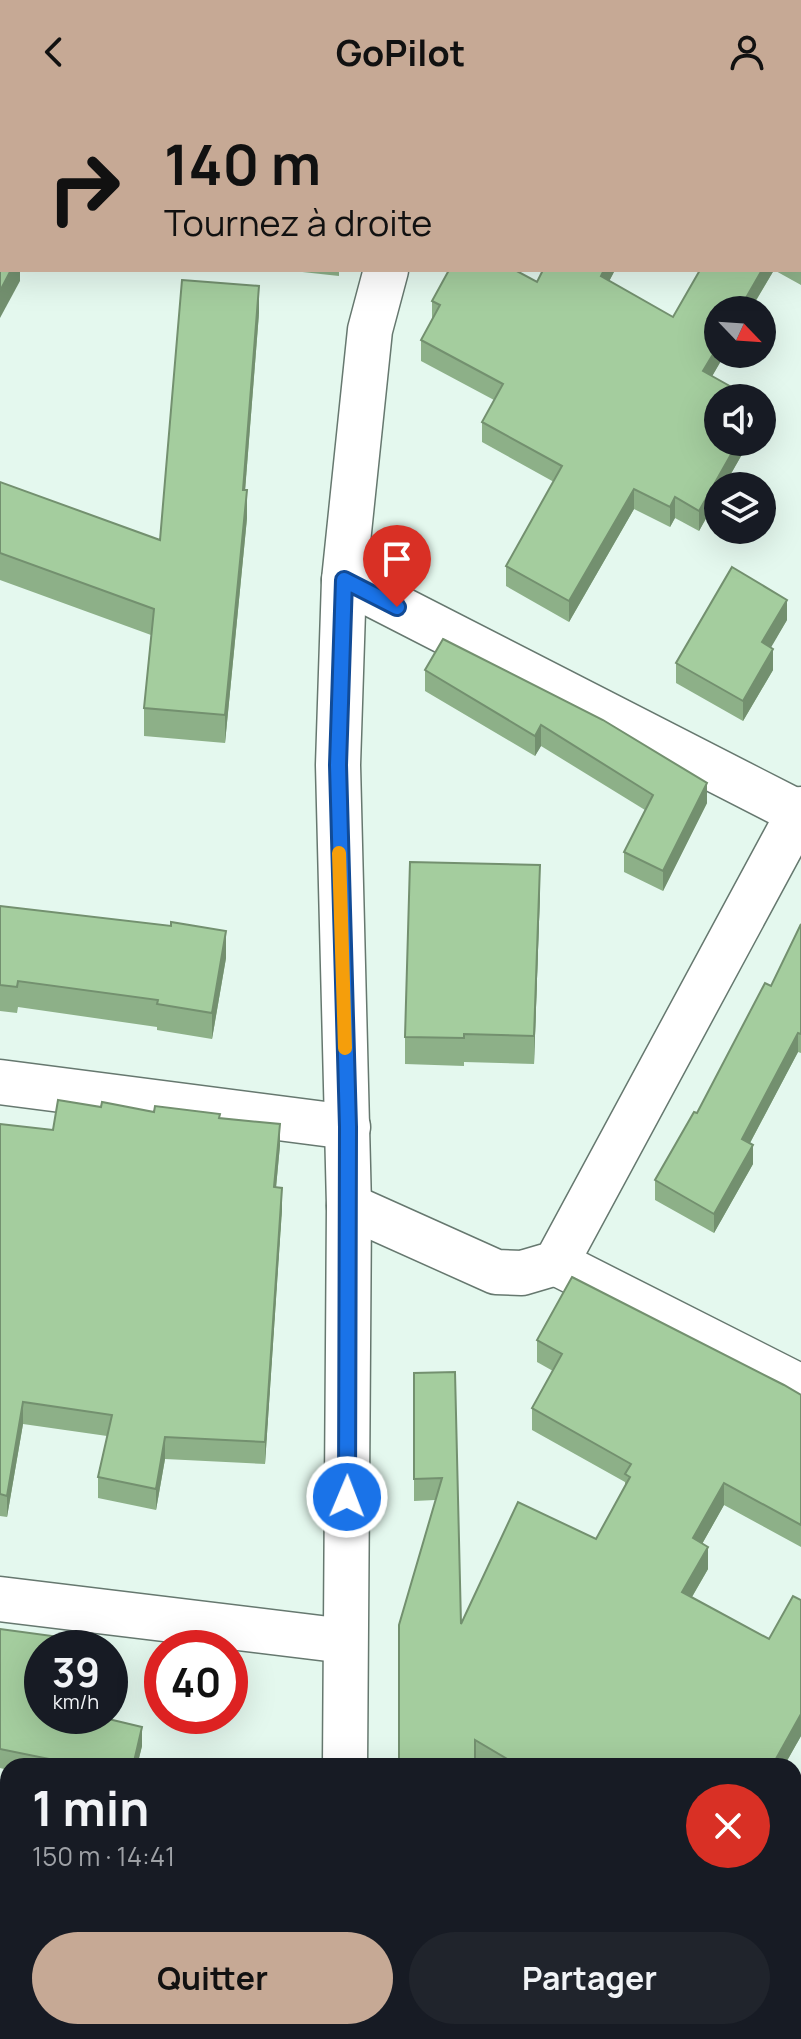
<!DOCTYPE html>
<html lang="fr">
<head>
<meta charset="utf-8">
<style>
  body { margin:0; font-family:Manrope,sans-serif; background:#20242c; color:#f1f3f6; height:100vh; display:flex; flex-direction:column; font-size:30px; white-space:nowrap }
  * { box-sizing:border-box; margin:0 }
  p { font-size:26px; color:#9ea1a6 }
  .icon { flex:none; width:44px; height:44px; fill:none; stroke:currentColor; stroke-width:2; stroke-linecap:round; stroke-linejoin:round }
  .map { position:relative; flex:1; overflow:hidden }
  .panel { position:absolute; left:0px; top:1654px; width:802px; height:282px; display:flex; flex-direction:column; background:#171b24; border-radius:24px 24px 0 0; box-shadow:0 8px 32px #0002 }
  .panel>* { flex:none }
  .banner { position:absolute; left:0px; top:0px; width:802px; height:168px; box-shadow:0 8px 32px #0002; background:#c6a995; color:#111; overflow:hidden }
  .needle { width:52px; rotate:115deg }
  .fabs { position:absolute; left:704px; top:192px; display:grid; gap:16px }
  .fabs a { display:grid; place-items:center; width:72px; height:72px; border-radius:50%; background:#171b24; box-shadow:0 8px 32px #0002; font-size:40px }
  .speed { position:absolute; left:24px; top:1526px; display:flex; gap:16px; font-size:40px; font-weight:700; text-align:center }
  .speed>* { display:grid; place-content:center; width:104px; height:104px; border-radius:50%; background:#171b24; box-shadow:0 8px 32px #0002; line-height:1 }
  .speed small { font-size:20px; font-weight:400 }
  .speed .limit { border:12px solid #d22; background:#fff; color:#111 }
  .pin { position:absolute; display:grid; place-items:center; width:68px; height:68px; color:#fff; margin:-82px -34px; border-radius:50% 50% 50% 0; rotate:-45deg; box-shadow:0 0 8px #0007 }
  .pin .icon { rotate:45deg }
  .me { position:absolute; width:88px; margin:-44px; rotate:1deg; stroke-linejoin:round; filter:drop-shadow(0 0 6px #0008) }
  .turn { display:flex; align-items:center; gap:28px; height:168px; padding:0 32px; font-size:36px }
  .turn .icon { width:104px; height:104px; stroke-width:2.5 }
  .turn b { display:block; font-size:56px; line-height:68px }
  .round { display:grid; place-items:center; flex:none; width:84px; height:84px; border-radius:42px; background:#20242c }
  .summary { display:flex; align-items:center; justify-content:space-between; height:136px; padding:0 32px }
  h1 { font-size:48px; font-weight:700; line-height:60px }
  .action { display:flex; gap:16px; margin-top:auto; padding:16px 32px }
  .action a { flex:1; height:92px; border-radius:48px; background:#c6a995; color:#111; font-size:32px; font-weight:700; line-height:92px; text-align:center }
  .action a+a { background:#20242c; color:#f1f3f6 }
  header { display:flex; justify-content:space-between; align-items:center; height:104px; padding:0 32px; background:#c6a995; color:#111; font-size:36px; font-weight:700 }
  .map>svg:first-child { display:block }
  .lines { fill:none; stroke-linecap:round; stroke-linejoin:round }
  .stream { stroke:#4a8289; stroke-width:14 }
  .minor-casing { stroke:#66786f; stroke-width:47 }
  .minor { stroke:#fff; stroke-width:44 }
  .wall { fill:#8db088 }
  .shaded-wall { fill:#73906f }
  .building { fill:#a4cd9e; stroke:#73906f; stroke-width:2 }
  .route-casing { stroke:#114b97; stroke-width:20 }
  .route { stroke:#1a73e8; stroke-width:14 }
  .slow { stroke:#f59e0b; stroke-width:14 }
</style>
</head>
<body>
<header><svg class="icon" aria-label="back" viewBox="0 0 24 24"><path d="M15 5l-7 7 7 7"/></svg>GoPilot<svg class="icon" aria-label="person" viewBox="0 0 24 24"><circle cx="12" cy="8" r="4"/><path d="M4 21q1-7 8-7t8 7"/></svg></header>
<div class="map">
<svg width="801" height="1935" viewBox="0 0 801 1935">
  <rect width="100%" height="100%" fill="#e4f8ee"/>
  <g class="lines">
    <g class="stream">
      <path d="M794 1872 801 1868"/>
      <path d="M741 1935 746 1928"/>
    </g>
    <defs>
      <g id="minor">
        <path d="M459 2 460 0"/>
        <path d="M344 476 801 710"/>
        <path d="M0 978 348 1023"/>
        <path d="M349 1102 496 1168 522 1169 556 1159 801 705"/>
        <path d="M556 1159 801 1283"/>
        <path d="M0 1495 345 1537"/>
        <path d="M345 1662 349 1102 338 661 344 476 370 226 386 166"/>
        <path d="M344 1935V1928"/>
      </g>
    </defs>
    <use href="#minor" class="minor-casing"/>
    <use href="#minor" class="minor"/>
  </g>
  <g class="wall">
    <path d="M801 0V181L774 166H800Z"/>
    <path d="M284 166H339V172Z"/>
    <path d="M543 166H615L609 177 673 213 700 166H699H774L712 272 749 338 724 382H718V393L699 427 675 414 670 423 634 405 569 518 506 482V462L554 378 482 338V318L494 296 421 257V236L432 216V197L537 178Z"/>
    <path d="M259 209 245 386 247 414 225 639 144 632V604L151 531 0 476V378L160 436Z"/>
    <path d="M787 516 770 544 773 566 743 617 676 579V559Z"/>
    <path d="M425 566 707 699 663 787 624 768V748L645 706 541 642 535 652 425 587Z"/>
    <path d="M540 789 534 960 464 958V962L405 960V933Z"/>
    <path d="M0 802 226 854 212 935 157 926V923L18 903 17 909 0 907Z"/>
    <path d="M801 820V949L798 948 750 1039 753 1060 714 1129 655 1096V1076L697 1009 771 882Z"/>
    <path d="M101 1003 220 1014 280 1041 276 1083 282 1105 265 1360 165 1355 156 1406 98 1394V1373L107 1332 23 1320 7 1413 0 1412V1020L53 1026Z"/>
    <path d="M537 1236 801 1291V1443L724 1401 702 1440 708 1465 692 1493 769 1535 801 1496V1632L784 1662H481L475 1658 435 1396 414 1397V1269L455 1268 461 1520 596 1435 625 1383V1378L532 1326V1304L553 1267 537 1258Z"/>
    <path d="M0 1525 82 1544 42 1612 142 1642 137 1662H8V1666L0 1664Z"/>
  </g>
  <g class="shaded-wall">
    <path d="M2 116V134L0 138V120Z"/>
    <path d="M11 166H20V177L0 214V187Z"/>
    <path d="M604 166H615L601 193V172Z"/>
    <path d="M762 166H774L750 206H739Z"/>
    <path d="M259 182V209L243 413V386Z"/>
    <path d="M718 242V250H725L703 288V267Z"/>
    <path d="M738 338H749L724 382H718V393L699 427V407Z"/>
    <path d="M634 385V405L569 518V497Z"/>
    <path d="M247 386V414L225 639V611Z"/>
    <path d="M675 393V414L670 423V403Z"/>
    <path d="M787 496V516L762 559V538Z"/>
    <path d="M773 545V566L743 617V597Z"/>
    <path d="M541 621V642L535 652V632Z"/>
    <path d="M707 679V699L663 787V767Z"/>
    <path d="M540 761V789L534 960V932Z"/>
    <path d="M226 827V854L212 935V909Z"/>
    <path d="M798 929V948L742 1054V1035Z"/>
    <path d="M280 1020V1041L274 1105V1083Z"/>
    <path d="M753 1041V1060L714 1129V1110Z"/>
    <path d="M282 1084V1105L265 1360V1338Z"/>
    <path d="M23 1298V1320L7 1413V1392Z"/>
    <path d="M165 1333V1355L156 1406V1385Z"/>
    <path d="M724 1379V1401L693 1456V1434Z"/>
    <path d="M708 1443V1465L682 1510V1488Z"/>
    <path d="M801 1610V1632L784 1662H772Z"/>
    <path d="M142 1623V1642L137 1662H133Z"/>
  </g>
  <g class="building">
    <path d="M21 0H174L178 2H20Z"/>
    <path d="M206 0H223L227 2H205Z"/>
    <path d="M257 0H311L310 2H256Z"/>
    <path d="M499 0H548L552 2H498Z"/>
    <path d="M631 0H801V161L800 2H630Z"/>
    <path d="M2 20V116L0 120V24Z"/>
    <path d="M0 139 2 140V166H11L0 187Z"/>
    <path d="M449 166H515L537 178 543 166H604L601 172 673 213 700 166H762L739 206H718V242L703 267 751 294H718V338H738L699 407 675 393 670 403 634 385 569 497 506 462 562 362 482 318 503 280 421 236 440 201 432 197Z"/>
    <path d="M182 176 259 182 243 386H247L225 611 144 604 154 505 0 449V378L160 436Z"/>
    <path d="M732 463 787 496 762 538 773 545 743 597 676 559Z"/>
    <path d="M443 535 603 616 707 679 663 767 624 748 653 691 541 621 535 632 425 566Z"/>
    <path d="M410 758 540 761 534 932 464 930V934L405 933Z"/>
    <path d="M0 802 171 822V818L226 827 212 909 157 900 158 896 18 877 17 883 0 881Z"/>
    <path d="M801 820V930L798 929 742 1035 753 1041 714 1110 655 1076 694 1008 697 1009 765 879 771 882Z"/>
    <path d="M58 996 101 1003 102 998 154 1008 155 1002 220 1010 219 1014 280 1020 274 1083 282 1084 265 1338 165 1333 156 1385 98 1373 112 1311 23 1298 7 1392 0 1390V1020L53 1026Z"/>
    <path d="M572 1173 784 1281 801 1291V1421L724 1379 693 1434 708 1443 682 1488 769 1535 793 1492 801 1496V1610L772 1662H519L475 1636V1662H399V1521L442 1374 414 1375V1269L455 1268 461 1520 518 1398 596 1435 630 1373 625 1370 631 1360 532 1304 562 1250 537 1236Z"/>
    <path d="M0 1525 82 1536 81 1544H42V1612H96L142 1623 133 1662H69V1659L0 1645Z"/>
  </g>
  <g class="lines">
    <defs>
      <path id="route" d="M347 1393 348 1023 338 661 344 476 397 503"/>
    </defs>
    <use href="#route" class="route-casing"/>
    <use href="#route" class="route"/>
    <path class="slow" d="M339 749 345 944"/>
  </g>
</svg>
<div class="fabs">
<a><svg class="needle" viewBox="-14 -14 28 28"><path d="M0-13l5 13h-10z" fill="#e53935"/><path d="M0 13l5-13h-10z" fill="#9ea1a6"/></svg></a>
<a><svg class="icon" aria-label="sound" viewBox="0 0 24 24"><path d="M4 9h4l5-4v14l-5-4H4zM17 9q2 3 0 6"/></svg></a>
<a><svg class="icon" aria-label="layers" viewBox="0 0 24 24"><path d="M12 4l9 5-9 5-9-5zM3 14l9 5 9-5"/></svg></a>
</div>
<div class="speed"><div>39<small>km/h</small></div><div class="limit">40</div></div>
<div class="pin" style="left:397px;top:503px;background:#d93025"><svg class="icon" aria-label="arrive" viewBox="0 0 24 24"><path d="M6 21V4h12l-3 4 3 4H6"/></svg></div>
<svg class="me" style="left:347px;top:1393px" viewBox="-20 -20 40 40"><circle r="17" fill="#1a73e8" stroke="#fff" stroke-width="3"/><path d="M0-11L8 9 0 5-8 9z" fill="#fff"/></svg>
<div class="banner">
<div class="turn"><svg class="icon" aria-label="right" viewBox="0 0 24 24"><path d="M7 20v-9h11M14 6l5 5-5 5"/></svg><div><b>140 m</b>Tournez à droite</div></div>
</div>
<section class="panel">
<div class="summary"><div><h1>1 min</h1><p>150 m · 14:41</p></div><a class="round" style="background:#d93025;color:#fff"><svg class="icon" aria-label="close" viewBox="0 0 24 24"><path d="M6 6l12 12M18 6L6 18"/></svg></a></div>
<div class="action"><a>Quitter</a><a>Partager</a></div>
</section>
</div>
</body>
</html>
